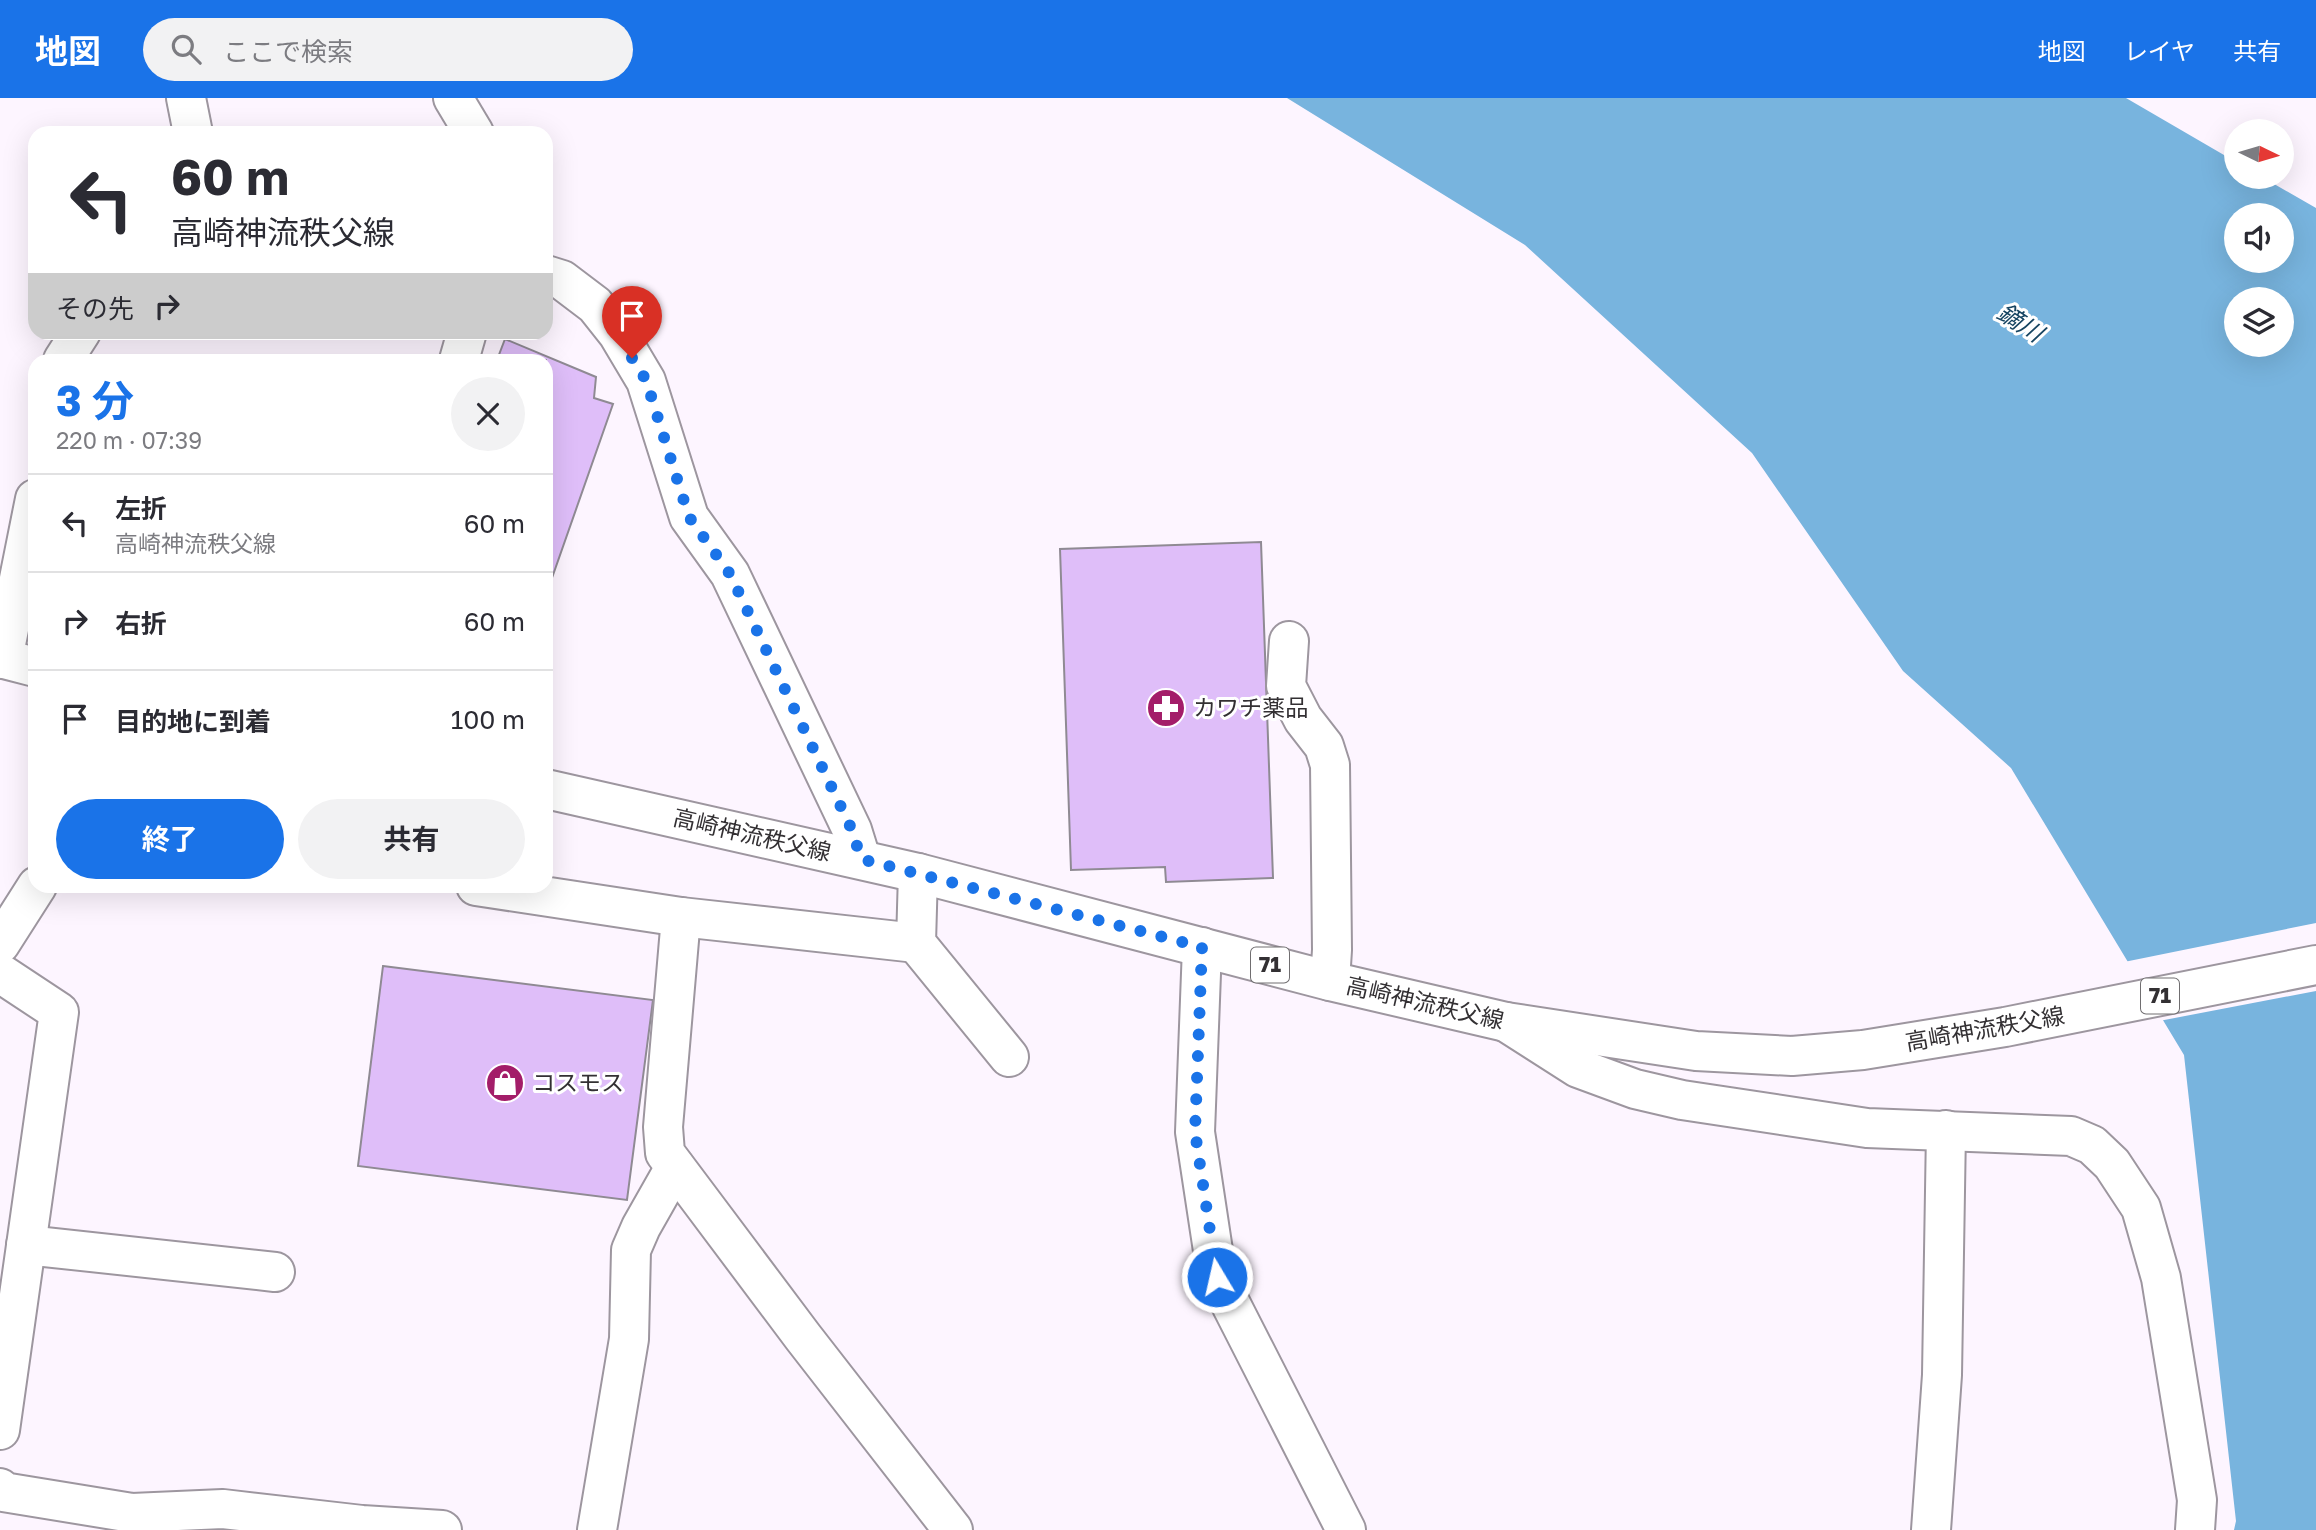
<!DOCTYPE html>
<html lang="ja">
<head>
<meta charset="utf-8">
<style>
  body { margin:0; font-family:"Golos Text","Noto Sans JP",sans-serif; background:#f2f2f3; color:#2b2b33; height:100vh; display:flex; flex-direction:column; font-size:26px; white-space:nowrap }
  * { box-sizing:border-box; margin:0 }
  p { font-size:23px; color:#7c7c81 }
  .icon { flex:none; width:38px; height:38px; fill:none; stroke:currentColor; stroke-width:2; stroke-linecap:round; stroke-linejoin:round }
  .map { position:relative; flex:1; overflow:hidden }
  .side { position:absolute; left:28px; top:256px; width:525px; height:539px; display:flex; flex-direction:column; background:#fff; border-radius:21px; box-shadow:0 7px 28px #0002 }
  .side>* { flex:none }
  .top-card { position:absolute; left:28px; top:28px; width:525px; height:214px; border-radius:21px; box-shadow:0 7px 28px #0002; background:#fff; color:#2b2b33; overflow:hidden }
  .needle { width:46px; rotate:95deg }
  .buttons { position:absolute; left:2224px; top:21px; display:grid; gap:14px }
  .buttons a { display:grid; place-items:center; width:70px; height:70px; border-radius:50%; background:#fff; box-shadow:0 7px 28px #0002; font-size:35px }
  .pin { position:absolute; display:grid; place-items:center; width:60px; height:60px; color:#fff; margin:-72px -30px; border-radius:50% 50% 50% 0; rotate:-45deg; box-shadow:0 0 7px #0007 }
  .pin .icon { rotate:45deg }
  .me { position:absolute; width:77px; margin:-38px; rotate:351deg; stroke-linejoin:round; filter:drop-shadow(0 0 5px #0008) }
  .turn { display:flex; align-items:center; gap:24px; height:147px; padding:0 28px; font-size:32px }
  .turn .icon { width:91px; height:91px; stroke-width:2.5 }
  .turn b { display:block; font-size:49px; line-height:60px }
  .then { display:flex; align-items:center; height:66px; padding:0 28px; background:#0003; gap:14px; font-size:26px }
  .round { display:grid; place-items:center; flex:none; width:74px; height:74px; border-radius:37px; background:#f2f2f3 }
  .summary { display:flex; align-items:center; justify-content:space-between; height:119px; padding:0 28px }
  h1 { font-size:42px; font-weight:700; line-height:52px; color:#1a73e8 }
  .cta { display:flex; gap:14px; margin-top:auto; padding:14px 28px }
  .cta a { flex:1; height:80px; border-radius:42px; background:#1a73e8; color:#fff; font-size:28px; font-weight:700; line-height:80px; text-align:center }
  .cta a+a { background:#f2f2f3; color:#2b2b33 }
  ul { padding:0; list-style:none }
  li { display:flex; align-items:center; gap:21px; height:98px; padding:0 28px; border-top:2px solid #e1e1e2 }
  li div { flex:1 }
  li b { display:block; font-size:26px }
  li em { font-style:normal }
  header { display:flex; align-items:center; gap:42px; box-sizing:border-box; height:98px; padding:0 35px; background:#1a73e8; color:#fff }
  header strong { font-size:33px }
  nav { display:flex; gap:38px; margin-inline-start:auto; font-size:24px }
  .search { width:490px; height:63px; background:#f2f2f3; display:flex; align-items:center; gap:18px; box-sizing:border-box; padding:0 24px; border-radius:38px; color:#7c7c81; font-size:26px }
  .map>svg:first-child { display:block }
  .water { fill:#78b4de; fill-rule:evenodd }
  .pier { fill:#fdf5ff }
  .building { fill:#dfbef9; stroke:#8f8a93; stroke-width:2 }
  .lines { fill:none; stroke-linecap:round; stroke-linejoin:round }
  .minor-casing { stroke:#9d969f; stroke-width:42 }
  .major-casing { stroke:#9d969f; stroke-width:42 }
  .minor { stroke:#fff; stroke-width:38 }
  .major { stroke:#fff; stroke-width:38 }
  .route { stroke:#1a73e8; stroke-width:12; stroke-dasharray:0 21.6 }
  .labels { text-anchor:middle; stroke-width:6; stroke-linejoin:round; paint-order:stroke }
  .shield { fill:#fff; stroke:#706e70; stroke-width:2 }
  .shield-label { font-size:21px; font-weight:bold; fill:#333033 }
  .poi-label { font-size:23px; fill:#333033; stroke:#fff; text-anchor:start }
  .street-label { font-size:23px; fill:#333033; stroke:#fff }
  .water-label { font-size:24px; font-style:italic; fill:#174562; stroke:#fff }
</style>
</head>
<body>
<header>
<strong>地図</strong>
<div class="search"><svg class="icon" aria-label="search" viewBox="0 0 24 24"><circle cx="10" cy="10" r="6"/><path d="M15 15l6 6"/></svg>ここで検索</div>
<nav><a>地図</a><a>レイヤ</a><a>共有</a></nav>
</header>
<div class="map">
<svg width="2316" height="1432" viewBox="0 0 2316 1432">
  <rect width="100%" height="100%" fill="#fdf5ff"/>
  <path class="water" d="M1287 0H2126L2236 64V79H2262L2316 110V1432H2234L2236 1423 2184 957 2011 670 1903 573 1752 355 1525 147ZM2236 117H2282V163H2236ZM2236 201H2282V247H2236Z"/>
  <path class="pier" d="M2316 825V893L2159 923 2124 864Z"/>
  <g class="building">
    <path d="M505 241 596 279 594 300 613 306 546 497V262H497Z"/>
    <path d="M1261 444 1273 780 1166 784 1165 769 1071 772 1060 451Z"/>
    <path d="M383 868 653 902 627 1102 358 1068Z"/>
  </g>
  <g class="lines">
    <defs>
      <g id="minor">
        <path d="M186 0 193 35"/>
        <path d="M453 0 474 35"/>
        <path d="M546 177 562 182 595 207 618 236 646 283 689 419 730 476 852 732 861 761"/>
        <path d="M63 262 81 234"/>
        <path d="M459 262 467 234"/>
        <path d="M1289 543 1286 588 1303 621 1324 648 1330 667 1332 852 1330 883"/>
        <path d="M3 561 35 401"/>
        <path d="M918 775 916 845 1009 959"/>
        <path d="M476 788 681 819 916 845"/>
        <path d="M681 819 663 1029 665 1055 803 1239 953 1432"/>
        <path d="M0 846 37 788"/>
        <path d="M1202 849 1195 1034 1217 1179 1346 1432"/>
        <path d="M0 875 59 914 0 1332"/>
        <path d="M1506 924 1578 970 1635 991 1682 1002 1867 1030 2071 1038 2092 1047 2112 1066 2141 1110 2161 1180 2197 1402 2195 1432"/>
        <path d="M26 1147 275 1174"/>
        <path d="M0 1390 3 1394 132 1415 223 1411 362 1427 442 1432"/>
        <path d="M597 1432 629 1241 631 1152 641 1129 675 1069"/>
        <path d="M1931 1432 1942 1277 1946 1032"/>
      </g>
      <g id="major">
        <path d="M0 560 35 569"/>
        <path d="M546 691 918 775 1330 883 1506 924 1696 953 1792 958 1863 952 2005 929 2316 867"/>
      </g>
    </defs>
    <use href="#minor" class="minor-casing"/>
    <use href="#major" class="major-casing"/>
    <use href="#minor" class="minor"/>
    <use href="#major" class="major"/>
  </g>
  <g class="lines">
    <path class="route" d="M632 260 646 282 689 419 730 476 852 732 861 761 1202 849 1195 1034 1217 1179"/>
  </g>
  <defs>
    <symbol id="pharmacy-disc" viewBox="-11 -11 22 22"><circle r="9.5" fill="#a31d69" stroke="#fff"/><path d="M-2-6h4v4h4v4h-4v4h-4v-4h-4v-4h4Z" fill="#fff"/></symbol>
    <symbol id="shop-disc" viewBox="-11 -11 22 22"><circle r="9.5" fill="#a31d69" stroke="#fff"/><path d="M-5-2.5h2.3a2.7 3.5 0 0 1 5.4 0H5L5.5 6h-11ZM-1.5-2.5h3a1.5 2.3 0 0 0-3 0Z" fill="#fff"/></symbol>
  </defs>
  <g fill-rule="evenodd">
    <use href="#pharmacy-disc" x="1144" y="588" width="44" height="44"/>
    <use href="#shop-disc" x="483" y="963" width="44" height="44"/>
  </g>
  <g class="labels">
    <g class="shield">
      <rect x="1251" y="849.5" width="38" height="35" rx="5"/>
      <rect x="2141" y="880.5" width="38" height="35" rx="5"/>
    </g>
    <g class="shield-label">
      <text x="1270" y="874">71</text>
      <text x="2160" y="905">71</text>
    </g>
    <g class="poi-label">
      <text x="1193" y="618">カワチ薬品</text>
      <text x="532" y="993">コスモス</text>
    </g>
    <g class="street-label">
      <text transform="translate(752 737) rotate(13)" y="8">高崎神流秩父線</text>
      <text transform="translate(1425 905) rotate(13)" y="8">高崎神流秩父線</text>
      <text transform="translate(1985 931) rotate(-10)" y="8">高崎神流秩父線</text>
    </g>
    <g class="water-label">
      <text transform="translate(2020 225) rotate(33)" y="8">鏑川</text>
    </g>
  </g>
</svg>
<div class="buttons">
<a><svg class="needle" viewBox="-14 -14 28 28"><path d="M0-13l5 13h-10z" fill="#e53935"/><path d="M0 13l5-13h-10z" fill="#7c7c81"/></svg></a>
<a><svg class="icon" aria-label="sound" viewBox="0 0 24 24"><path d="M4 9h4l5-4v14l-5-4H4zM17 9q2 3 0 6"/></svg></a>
<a><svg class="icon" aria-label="layers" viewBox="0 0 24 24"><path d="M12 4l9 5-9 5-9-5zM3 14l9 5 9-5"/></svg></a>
</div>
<div class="pin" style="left:632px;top:260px;background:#d93025"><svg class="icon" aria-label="arrive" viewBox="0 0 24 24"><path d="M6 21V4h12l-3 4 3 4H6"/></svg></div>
<svg class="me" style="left:1217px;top:1179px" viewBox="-20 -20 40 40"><circle r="17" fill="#1a73e8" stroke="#fff" stroke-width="3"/><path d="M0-11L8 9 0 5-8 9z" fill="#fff"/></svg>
<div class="top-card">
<div class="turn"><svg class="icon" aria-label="left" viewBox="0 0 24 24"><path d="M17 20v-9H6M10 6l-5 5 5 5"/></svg><div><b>60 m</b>高崎神流秩父線</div></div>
<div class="then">その先<svg class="icon" aria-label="right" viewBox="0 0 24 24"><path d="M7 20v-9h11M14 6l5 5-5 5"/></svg></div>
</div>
<section class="side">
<div class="summary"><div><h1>3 分</h1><p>220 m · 07:39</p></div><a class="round"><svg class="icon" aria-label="close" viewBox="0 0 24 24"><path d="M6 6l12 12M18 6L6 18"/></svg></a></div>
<ul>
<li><svg class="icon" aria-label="left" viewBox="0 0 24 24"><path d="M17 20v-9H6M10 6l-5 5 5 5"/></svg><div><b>左折</b><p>高崎神流秩父線</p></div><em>60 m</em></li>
<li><svg class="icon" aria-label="right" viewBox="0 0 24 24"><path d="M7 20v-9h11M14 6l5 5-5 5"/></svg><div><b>右折</b></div><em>60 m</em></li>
<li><svg class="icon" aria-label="arrive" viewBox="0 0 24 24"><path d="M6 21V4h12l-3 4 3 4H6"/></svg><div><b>目的地に到着</b></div><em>100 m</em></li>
</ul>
<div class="cta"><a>終了</a><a>共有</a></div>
</section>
</div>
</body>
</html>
